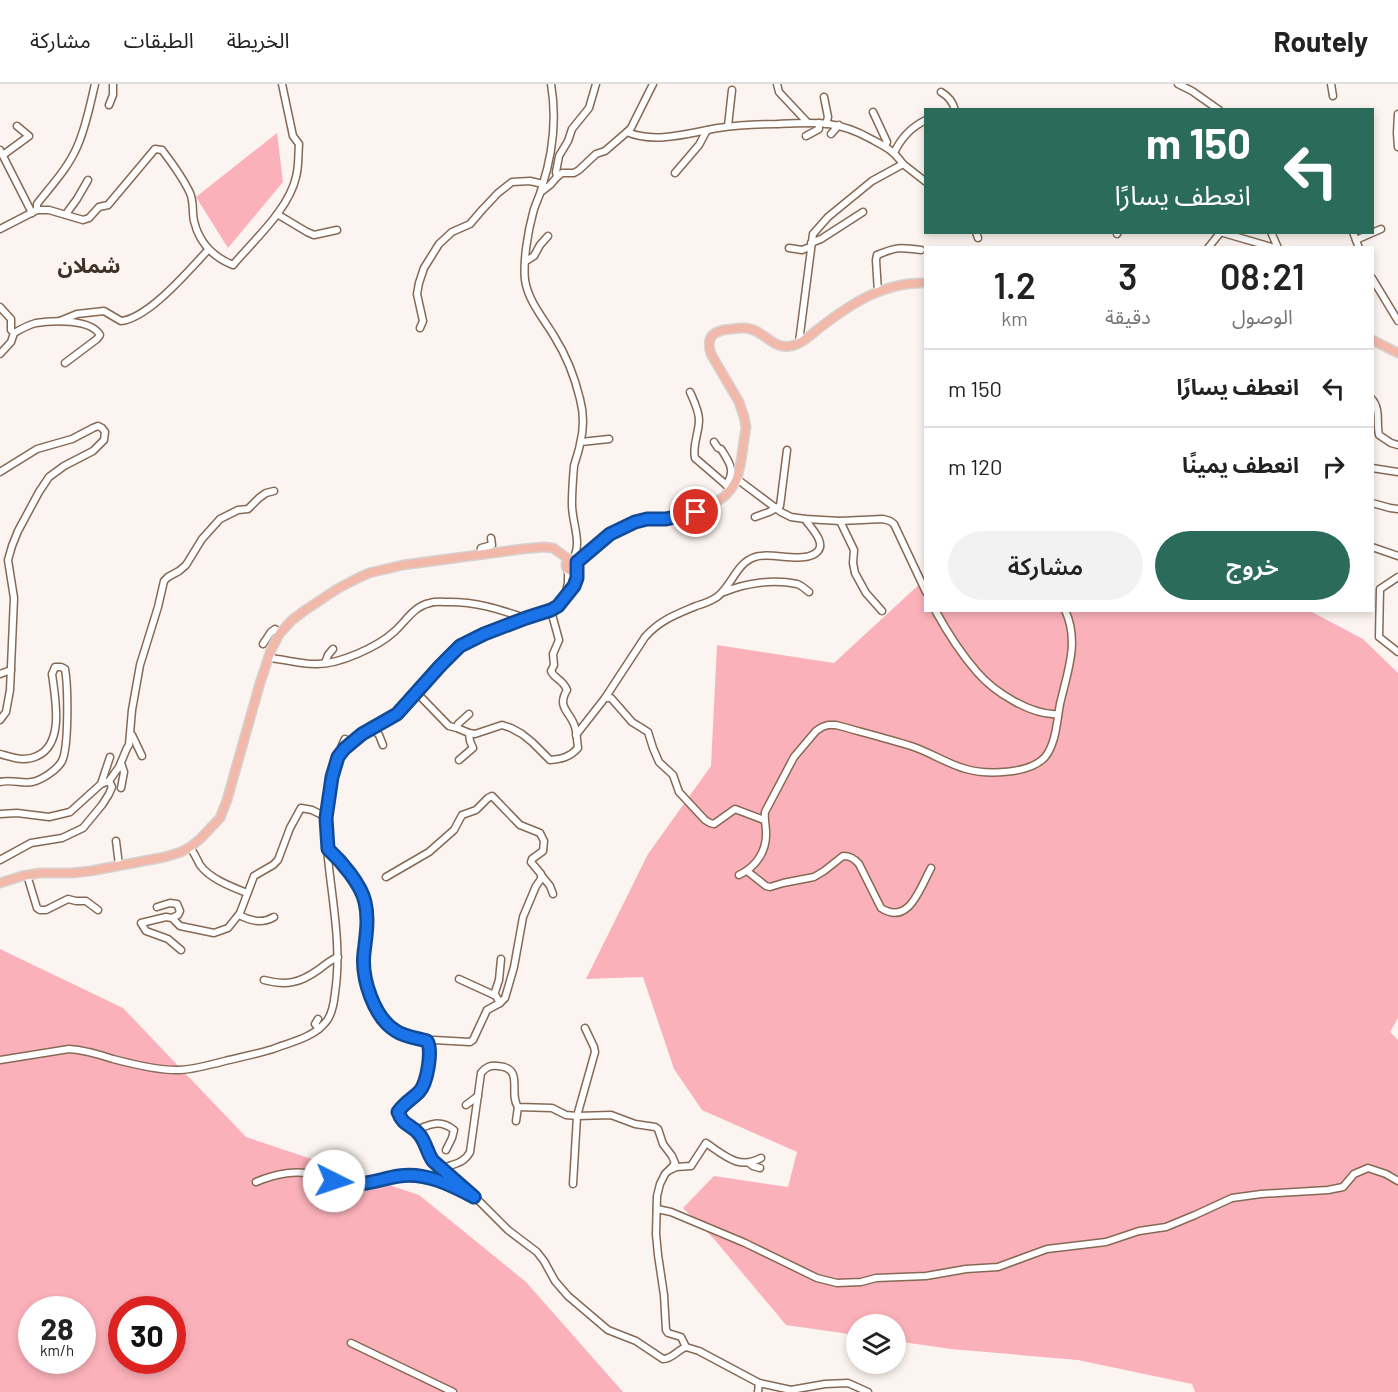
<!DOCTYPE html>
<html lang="ar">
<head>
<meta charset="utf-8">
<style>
  body { margin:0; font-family:Barlow,"Noto Sans Arabic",sans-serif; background:#f2f2f2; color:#222; direction:rtl; height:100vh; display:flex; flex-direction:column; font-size:22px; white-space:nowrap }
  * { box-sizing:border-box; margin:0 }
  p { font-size:20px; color:#767676 }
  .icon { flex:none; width:33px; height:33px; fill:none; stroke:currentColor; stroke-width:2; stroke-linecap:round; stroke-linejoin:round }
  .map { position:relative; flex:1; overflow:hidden; direction:ltr }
  .drawer { position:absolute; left:924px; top:162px; width:450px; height:366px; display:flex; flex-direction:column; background:#fff; border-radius:0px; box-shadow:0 3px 9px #0003; direction:rtl }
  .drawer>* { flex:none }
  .banner { position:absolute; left:924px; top:24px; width:450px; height:126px; border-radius:0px; box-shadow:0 3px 9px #0003; direction:rtl; background:#2b6b59; color:#fff; overflow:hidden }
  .buttons { position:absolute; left:846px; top:1230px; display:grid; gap:12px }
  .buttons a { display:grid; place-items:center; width:60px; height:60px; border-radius:50%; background:#fff; box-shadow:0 3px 9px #0003; font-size:30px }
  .speed { position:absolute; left:18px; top:1212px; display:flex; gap:12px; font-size:30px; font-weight:700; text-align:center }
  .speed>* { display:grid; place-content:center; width:78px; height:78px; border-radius:50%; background:#fff; box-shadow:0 3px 9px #0003; line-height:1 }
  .speed small { font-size:15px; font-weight:400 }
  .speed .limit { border:9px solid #d22; background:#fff; color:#111 }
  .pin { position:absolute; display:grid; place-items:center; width:51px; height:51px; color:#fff; margin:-26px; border:3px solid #fff; border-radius:50%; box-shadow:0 2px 6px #0007 }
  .me { position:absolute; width:66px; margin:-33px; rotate:94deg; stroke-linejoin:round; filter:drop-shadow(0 0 4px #0008) }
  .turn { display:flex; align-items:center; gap:21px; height:126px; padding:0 24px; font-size:27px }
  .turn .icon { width:78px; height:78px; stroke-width:2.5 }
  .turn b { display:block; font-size:42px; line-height:51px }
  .eta { display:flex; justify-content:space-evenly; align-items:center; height:102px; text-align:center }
  .eta b { font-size:36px; font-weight:600; line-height:42px }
  .cta { display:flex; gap:12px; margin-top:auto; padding:12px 24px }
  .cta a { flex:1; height:69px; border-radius:36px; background:#2b6b59; color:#fff; font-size:24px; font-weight:600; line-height:69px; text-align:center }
  .cta a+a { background:#f2f2f2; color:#222 }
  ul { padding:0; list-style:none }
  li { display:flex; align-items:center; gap:18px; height:78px; padding:0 24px; border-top:2px solid #e0e0e0 }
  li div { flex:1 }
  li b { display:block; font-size:22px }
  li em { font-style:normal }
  header { display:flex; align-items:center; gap:36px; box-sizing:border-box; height:84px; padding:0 30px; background:#fff; border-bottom:2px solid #e0e0e0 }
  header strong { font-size:28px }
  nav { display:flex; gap:33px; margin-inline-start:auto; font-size:21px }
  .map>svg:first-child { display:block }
  .green { fill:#fbb1ba; fill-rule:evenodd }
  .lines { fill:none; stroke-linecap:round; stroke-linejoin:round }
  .minor-casing { stroke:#866954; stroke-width:9 }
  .major-casing { stroke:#d5d2d0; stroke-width:11 }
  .minor { stroke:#fff; stroke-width:6 }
  .major { stroke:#f2b8aa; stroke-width:8 }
  .route-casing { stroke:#114b97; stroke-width:15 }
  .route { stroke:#1a73e8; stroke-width:10 }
  .labels { text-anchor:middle; stroke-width:4.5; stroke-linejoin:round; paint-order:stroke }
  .quarter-label { font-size:21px; font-weight:bold; fill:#3f3229; stroke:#fbf4f0 }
</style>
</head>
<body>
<header>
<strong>Routely</strong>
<nav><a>الخريطة</a><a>الطبقات</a><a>مشاركة</a></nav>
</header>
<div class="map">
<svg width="1398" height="1308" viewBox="0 0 1398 1308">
  <rect width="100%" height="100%" fill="#fbf4f0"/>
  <g class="green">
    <path d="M277 49 283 98 228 164 196 113Z"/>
    <path d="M925 495 926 526 1310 527 1363 555 1398 589V934L1390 948 1398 956V1308H1195L1192 1300 1078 1276 951 1265 896 1257V1240H856V1251L786 1241 714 1155 683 1124 714 1092 788 1103 797 1068 702 1026 674 985 643 893 586 895 648 770 711 682 717 561 834 579Z"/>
    <path d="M0 865 123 924 246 1053 419 1111 526 1198 623 1308H0ZM32 1226H82V1276H32ZM122 1226H172V1276H122Z"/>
  </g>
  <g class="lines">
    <defs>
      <g id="minor">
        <path d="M551 0C557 35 553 69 542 103 540 112 535 120 533 129 528 147 523 177 525 196 528 217 544 235 554 252 566 271 575 294 580 315 584 330 584 345 580 360 579 367 576 374 574 382 573 394 572 406 572 418 571 437 583 458 573 475"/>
        <path d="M777 0 779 8 808 39"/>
        <path d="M1178 0 1192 7 1219 26"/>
        <path d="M1331 0 1333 12"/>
        <path d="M941 8C948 12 953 18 955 26"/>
        <path d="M824 13 828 33 826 40"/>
        <path d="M109 21 113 11V0"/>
        <path d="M873 28 887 58 885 62"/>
        <path d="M1398 30 1397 49 1398 63"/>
        <path d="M728 42 732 6"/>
        <path d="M627 48 631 44 653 0"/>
        <path d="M831 50 839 41"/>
        <path d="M806 52 819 45V39"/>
        <path d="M0 66 32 129"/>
        <path d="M894 69C901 54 911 43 926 36"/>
        <path d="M3 71 29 52 17 42"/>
        <path d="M675 89 699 61 707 46"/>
        <path d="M557 93 556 88 559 72 568 57 572 45 589 24 596 0"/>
        <path d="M541 108 550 101 557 93 562 89H574L579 86 596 70 605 67 627 48C655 60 689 49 718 44 737 41 757 40 777 40 815 38 837 36 871 55 886 63 893 66 903 80"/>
        <path d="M37 126V120C51 102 68 84 77 63 86 43 90 21 95 0"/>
        <path d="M66 130 77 115 88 96"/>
        <path d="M277 130 307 148 314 151 337 146"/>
        <path d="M0 145 37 126H49L83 136 89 134 99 123 108 121 155 65 162 66C172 79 183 94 190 109 194 118 192 128 194 137 199 158 213 173 233 181 254 156 289 125 296 93 299 82 298 71 299 60L293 52 282 0"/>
        <path d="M976 148 978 154"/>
        <path d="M1220 148 1275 164"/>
        <path d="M1271 148 1278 164"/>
        <path d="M1353 148 1359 164"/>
        <path d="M1117 150 1118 148"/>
        <path d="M1356 156 1381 145"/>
        <path d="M811 159 821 155 863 128"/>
        <path d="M789 164 802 166 810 163"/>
        <path d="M1208 164 1220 149"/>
        <path d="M526 177 534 172 540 161 548 152"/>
        <path d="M1372 194 1398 237"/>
        <path d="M878 208 876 176 877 171C896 163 900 163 921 166"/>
        <path d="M0 223 11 235V246L14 249 11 258 0 270"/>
        <path d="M60 237 77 230 104 227 121 237C149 234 189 186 208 166"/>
        <path d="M420 244 423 237 417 210 419 199 424 184 439 160 452 148 470 140 482 126 498 109 512 98 530 97 543 100"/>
        <path d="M14 249C21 245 28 241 36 239 53 236 91 235 100 251L97 255 65 279"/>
        <path d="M799 258 813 150 828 133 872 97 903 80 926 98"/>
        <path d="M690 308C694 317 699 327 699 336 699 349 692 362 695 374L731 405"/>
        <path d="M1372 315C1381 326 1376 338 1379 351L1391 359 1398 361"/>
        <path d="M581 358 609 355"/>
        <path d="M714 358 718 364 721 365C730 379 736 387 726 401"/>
        <path d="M1372 384 1398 388"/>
        <path d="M0 388 37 365 72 355 93 344 98 342 102 344 105 348 104 356 93 367 64 382 49 393 39 408 18 447 12 462 8 476 14 514 10 606 6 628 0 636"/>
        <path d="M737 395 781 428 791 433 805 435 840 437 883 435 890 437 894 440 926 508"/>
        <path d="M1372 419 1390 424 1398 425"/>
        <path d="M755 433 769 428 780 422 787 366"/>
        <path d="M840 437 854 466 853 479 855 489 866 509 882 527"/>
        <path d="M1372 463 1398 472"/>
        <path d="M480 471 481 464 492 461 491 454"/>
        <path d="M1398 493 1380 505 1379 553 1398 568"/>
        <path d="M724 508C746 499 773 495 797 500 801 501 805 505 809 508"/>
        <path d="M565 512 568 499V486"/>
        <path d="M935 526C946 546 962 571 977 588 994 608 1032 632 1058 630"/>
        <path d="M263 560 271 548 275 545 280 549"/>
        <path d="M269 574C284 575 299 580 315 580 338 581 378 563 395 547 406 537 414 522 430 519 436 517 443 518 449 518 478 518 498 525 525 534"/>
        <path d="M325 579 328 571 333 565"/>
        <path d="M0 590 11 586"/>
        <path d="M417 609 449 642 457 644 469 649 475 650 502 641 511 644 522 650 532 658 550 676C562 675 570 673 578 664 577 657 577 650 575 643 571 628 556 624 567 606 562 594 555 596 551 587L554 581 553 570 559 556 551 527"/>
        <path d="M605 614 645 553C660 536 675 531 696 522 703 520 711 517 717 513 732 502 736 479 755 473 770 467 806 481 818 467 826 458 810 443 805 435"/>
        <path d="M372 644 379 651 383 661"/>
        <path d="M457 644 458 640 469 630"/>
        <path d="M132 651 142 672"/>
        <path d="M576 651 605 614H611L632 638 648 648 653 664 659 678 673 691 679 708 705 736 710 739 714 740 735 725 764 736"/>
        <path d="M344 665 342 661 345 655"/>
        <path d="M0 670C7 672 16 675 23 675 28 675 33 674 37 672 65 660 55 613 52 590L55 583H61L65 585C68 601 69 663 62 677 57 686 42 696 32 698 22 700 11 695 0 698"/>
        <path d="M459 676 473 664 470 657 469 649"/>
        <path d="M121 679 124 688 121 704"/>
        <path d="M101 700 110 673"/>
        <path d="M0 730 17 729 49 733 70 728 101 700 109 697 119 683 127 664 129 661 132 626 140 581 158 523 164 497 168 493 179 487 186 481 202 455 220 435 238 426 248 425 259 414 266 409 274 407"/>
        <path d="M116 757 119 781"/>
        <path d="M190 763C194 769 197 775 200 781 210 795 232 803 247 809"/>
        <path d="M328 765C341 777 361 800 365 818 369 834 366 852 364 869 361 894 374 934 396 947 405 953 417 954 427 957L429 959C431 973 429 997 420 1008 413 1015 404 1019 398 1028L402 1037 416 1046 423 1055 428 1070 433 1077 475 1113 508 1146 537 1168 544 1177 555 1197 568 1212 608 1246 636 1257 663 1275C673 1275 677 1266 686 1263L699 1267 759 1299 791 1306 825 1300 848 1299 868 1308"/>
        <path d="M0 776 31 759 62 754 83 744 102 721 109 710 112 703 109 697"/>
        <path d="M747 787 766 802 770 803 783 799 814 793 824 787 843 772C850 772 854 774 859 780L881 824C909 842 920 804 931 784"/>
        <path d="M27 791 37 824 40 826H46L68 815 76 817H86L98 826"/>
        <path d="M739 791C756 783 767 767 766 748 766 741 764 736 765 728L794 673 816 647 822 643 828 641H836C861 648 886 654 911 662 930 668 947 680 966 685 987 691 1030 690 1045 673 1056 660 1057 636 1060 620 1067 589 1080 558 1065 526"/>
        <path d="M542 792 550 802 553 810"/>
        <path d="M386 793 429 768 454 746 462 731 476 726 488 714 492 712 520 741 540 749 544 757 543 767 532 775 531 778 541 790V795L536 802 523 833 514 883 505 914 500 919 487 926 473 956 470 958 434 956 427 957"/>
        <path d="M157 823 170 819 177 820 180 827 178 831 172 834"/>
        <path d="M239 831C251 837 262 840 274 833"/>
        <path d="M181 866 168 855 146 847 141 839 166 833 172 834 180 842 214 849 228 844 240 829 254 792 273 781 278 776 290 744 301 724 312 726 326 733"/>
        <path d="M459 895 494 911"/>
        <path d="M264 896C286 902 300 899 318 886 325 881 330 876 338 873"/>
        <path d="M500 919 496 912 494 911 499 896 501 875"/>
        <path d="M318 935 315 940 319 945"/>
        <path d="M0 976 69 965C85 966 98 970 113 975 132 980 160 987 180 986 195 985 210 981 225 977 241 973 257 970 273 965 291 958 312 954 325 939 332 932 334 919 335 909 343 856 329 804 326 751 326 737 328 724 330 710 332 692 334 673 348 660 357 651 371 644 383 639 388 636 394 634 398 629 420 608 441 572 467 558 485 548 507 540 526 534 536 531 547 530 556 523 568 514 577 501 577 485"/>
        <path d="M466 1021 478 1012"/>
        <path d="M516 1037 518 1023"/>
        <path d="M416 1046C431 1040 440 1035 454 1046L452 1054 446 1066"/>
        <path d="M749 1079 753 1082 760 1084"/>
        <path d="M441 1085C452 1080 464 1080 470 1068L481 989C486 983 490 981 498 982 525 984 508 1009 518 1023L552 1024 566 1031 577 1032 611 1031 635 1040 655 1043 658 1045 663 1060 672 1072 675 1079 673 1082 665 1090 660 1100 657 1112 656 1150 658 1171 664 1211 666 1246 668 1249 681 1253 686 1263"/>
        <path d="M670 1086 676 1083 691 1082 706 1059C725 1072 739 1086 761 1074"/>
        <path d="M256 1098C277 1089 296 1086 319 1091 331 1094 342 1100 354 1100 370 1100 385 1094 400 1092 424 1089 445 1098 466 1108"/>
        <path d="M573 1100 577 1032 595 968 594 963 585 944"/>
        <path d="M657 1125 671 1128 745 1159 817 1194 837 1199 861 1198 876 1194 926 1192 966 1185 998 1183 1047 1165 1106 1158 1139 1147 1166 1143 1195 1131 1232 1114 1261 1110 1328 1106 1343 1103 1354 1090 1368 1084 1386 1090 1398 1097"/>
        <path d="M351 1259 453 1308"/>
        <path d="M758 1308 759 1299"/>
      </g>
      <g id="major">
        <path d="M1372 256 1398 269"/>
        <circle cx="572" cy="481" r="6"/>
        <path d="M577 478 601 457 618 446 635 438 647 435H666L705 425 725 412 731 405 737 395 741 377 746 343 744 333 739 318 711 270C705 251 715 246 732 245 738 244 744 243 750 245 765 248 774 266 791 262 802 260 813 249 822 242 852 219 886 197 926 199"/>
        <path d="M0 799 22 792 40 789H72L90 787 165 773 181 768 190 763 200 755 220 734 227 716 260 599 271 566 280 549 292 536 304 527 337 505 358 494 369 489 403 481 522 465 544 463 553 464 570 476"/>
      </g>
    </defs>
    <use href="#minor" class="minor-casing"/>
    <use href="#major" class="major-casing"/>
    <use href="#minor" class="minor"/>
    <use href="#major" class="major"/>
  </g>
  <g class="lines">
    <defs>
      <path id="route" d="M334 1097C340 1098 346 1100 353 1100 368 1101 384 1094 399 1092 426 1088 451 1101 474 1113L433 1077C427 1069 426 1058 419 1050 411 1040 403 1042 398 1028 404 1019 412 1015 419 1008 427 1000 433 966 427 957 417 954 405 953 396 947 374 934 361 894 364 869 366 852 369 835 365 818 361 800 341 777 328 765L326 734 332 693 338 673 344 665 362 650 397 630 440 582 460 562 484 550 526 534 551 526 558 522 574 502 577 494V478L610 450 635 438 647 435H666L696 428"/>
    </defs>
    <use href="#route" class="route-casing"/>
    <use href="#route" class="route"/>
  </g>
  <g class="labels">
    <g class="quarter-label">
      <text x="89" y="189">شملان</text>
    </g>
  </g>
</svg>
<div class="buttons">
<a><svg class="icon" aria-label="layers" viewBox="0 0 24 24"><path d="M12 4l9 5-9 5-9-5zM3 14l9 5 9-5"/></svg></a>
</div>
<div class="speed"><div>28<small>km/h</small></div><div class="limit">30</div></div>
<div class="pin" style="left:696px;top:428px;background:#d93025"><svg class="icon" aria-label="arrive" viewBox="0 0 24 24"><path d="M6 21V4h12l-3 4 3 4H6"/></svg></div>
<svg class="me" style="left:334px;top:1097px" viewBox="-20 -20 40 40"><circle r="19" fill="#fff"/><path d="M0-13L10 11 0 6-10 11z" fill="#1a73e8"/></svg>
<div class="banner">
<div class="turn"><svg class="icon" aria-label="left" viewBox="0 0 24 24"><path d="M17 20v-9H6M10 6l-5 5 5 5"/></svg><div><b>150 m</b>انعطف يسارًا</div></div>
</div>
<section class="drawer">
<div class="eta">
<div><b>08:21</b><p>الوصول</p></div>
<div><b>3</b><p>دقيقة</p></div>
<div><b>1.2</b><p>km</p></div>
</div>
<ul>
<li><svg class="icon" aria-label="left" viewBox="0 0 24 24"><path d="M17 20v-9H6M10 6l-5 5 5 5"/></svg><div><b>انعطف يسارًا</b></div><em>150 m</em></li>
<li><svg class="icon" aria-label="right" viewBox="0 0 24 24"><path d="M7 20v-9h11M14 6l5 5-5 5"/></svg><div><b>انعطف يمينًا</b></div><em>120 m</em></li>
</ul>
<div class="cta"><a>خروج</a><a>مشاركة</a></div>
</section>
</div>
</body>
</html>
